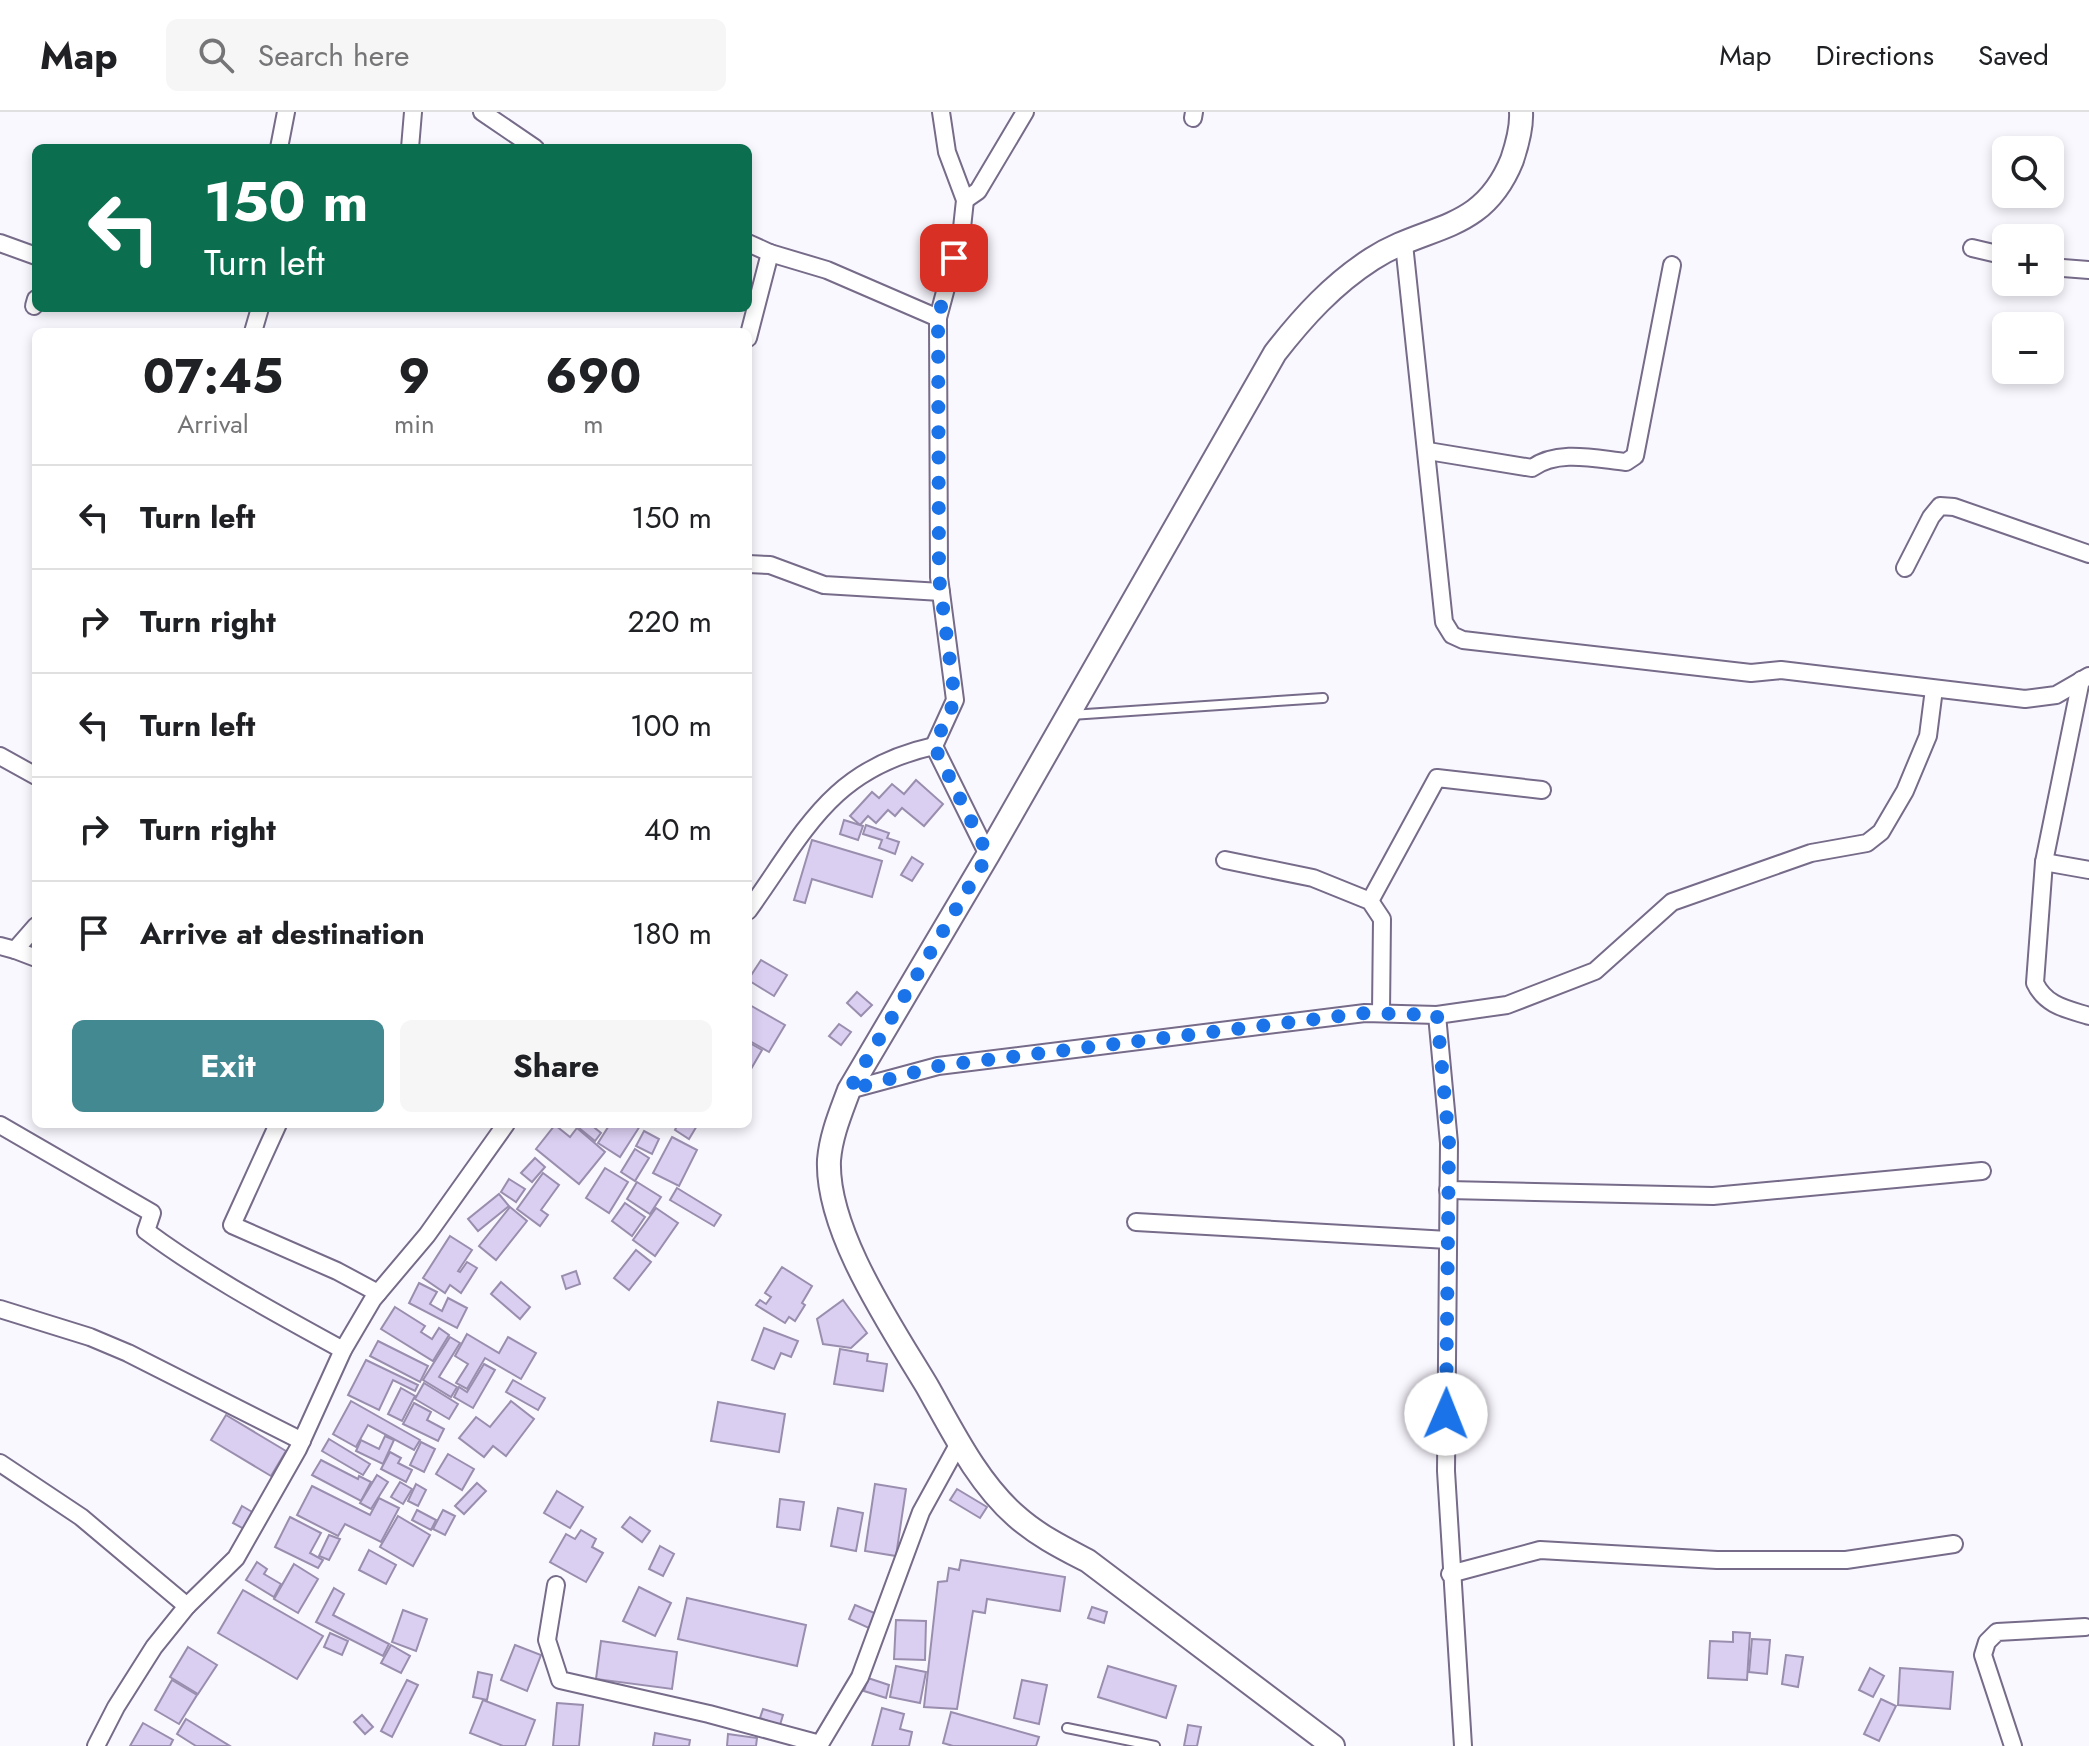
<!DOCTYPE html>
<html lang="en">
<head>
<meta charset="utf-8">
<style>
  body { margin:0; font-family:Jost,sans-serif; background:#f6f6f6; color:#202124; height:100vh; display:flex; flex-direction:column; font-size:30px; white-space:nowrap }
  * { box-sizing:border-box; margin:0 }
  p { font-size:26px; color:#757577 }
  .icon { flex:none; width:44px; height:44px; fill:none; stroke:currentColor; stroke-width:2; stroke-linecap:round; stroke-linejoin:round }
  .map { position:relative; flex:1; overflow:hidden }
  .side { position:absolute; left:32px; top:216px; width:720px; height:800px; display:flex; flex-direction:column; background:#fff; border-radius:12px; box-shadow:0 4px 12px #0003 }
  .side>* { flex:none }
  .banner { position:absolute; left:32px; top:32px; width:720px; height:168px; border-radius:12px; box-shadow:0 4px 12px #0003; background:#0b6e4f; color:#fff; overflow:hidden }
  .fabs { position:absolute; left:1992px; top:24px; display:grid; gap:16px }
  .fabs a { display:grid; place-items:center; width:72px; height:72px; border-radius:12px; background:#fff; box-shadow:0 4px 12px #0003; font-size:40px }
  .pin { position:absolute; display:grid; place-items:center; width:68px; height:68px; color:#fff; margin:-34px; border-radius:16px; box-shadow:0 4px 12px #0006 }
  .me { position:absolute; width:88px; margin:-44px; rotate:1deg; stroke-linejoin:round; filter:drop-shadow(0 0 6px #0008) }
  .turn { display:flex; align-items:center; gap:28px; height:168px; padding:0 40px; font-size:36px }
  .turn .icon { width:104px; height:104px; stroke-width:2.5 }
  .turn b { display:block; font-size:56px; line-height:68px }
  .eta { display:flex; justify-content:space-evenly; align-items:center; height:136px; text-align:center }
  .eta b { font-size:48px; font-weight:700; line-height:56px }
  .primary-button { display:flex; gap:16px; margin-top:auto; padding:16px 40px }
  .primary-button a { flex:1; height:92px; border-radius:12px; background:#428992; color:#fff; font-size:32px; font-weight:700; line-height:92px; text-align:center }
  .primary-button a+a { background:#f6f6f6; color:#202124 }
  ul { padding:0; list-style:none }
  li { display:flex; align-items:center; gap:24px; height:104px; padding:0 40px; border-top:2px solid #e0e0e0 }
  li div { flex:1 }
  li b { display:block; font-size:30px }
  li em { font-style:normal }
  header { display:flex; align-items:center; gap:48px; box-sizing:border-box; height:112px; padding:0 40px; background:#fff; border-bottom:2px solid #e0e0e0 }
  header strong { font-size:38px }
  nav { display:flex; gap:44px; margin-inline-start:auto; font-size:28px }
  .search { width:560px; height:72px; background:#f6f6f6; display:flex; align-items:center; gap:20px; box-sizing:border-box; padding:0 28px; border-radius:12px; color:#757577; font-size:30px }
  .map>svg:first-child { display:block }
  .building { fill:#dbcff1; stroke:#9a8eae; stroke-width:2 }
  .lines { fill:none; stroke-linecap:round; stroke-linejoin:round }
  .lane-casing { stroke:#766b89; stroke-width:12 }
  .street-casing { stroke:#766b89; stroke-width:20 }
  .secondary-casing { stroke:#766b89; stroke-width:26 }
  .lane { stroke:#fff; stroke-width:8 }
  .street { stroke:#fff; stroke-width:16 }
  .secondary { stroke:#fff; stroke-width:22 }
  .route { stroke:#1a73e8; stroke-width:14; stroke-dasharray:0 25.2 }
</style>
</head>
<body>
<header>
<strong>Map</strong>
<div class="search"><svg class="icon" aria-label="search" viewBox="0 0 24 24"><circle cx="10" cy="10" r="6"/><path d="M15 15l6 6"/></svg>Search here</div>
<nav><a>Map</a><a>Directions</a><a>Saved</a></nav>
</header>
<div class="map">
<svg width="2089" height="1634" viewBox="0 0 2089 1634">
  <rect width="100%" height="100%" fill="#faf8ff"/>
  <g class="building">
    <path d="M916 668 943 692 924 714 902 696 895 704 888 698 876 711 868 704 860 713 850 704 872 680 879 686 892 672 904 682Z"/>
    <path d="M844 708 863 714 858 728 840 722Z"/>
    <path d="M866 713 889 721 887 726 899 730 895 742 879 736 882 728 863 722Z"/>
    <path d="M812 728 882 749 872 785 812 767 805 791 794 788Z"/>
    <path d="M912 745 923 752 912 769 901 763Z"/>
    <path d="M761 848 787 863 774 884 748 868Z"/>
    <path d="M857 880 872 893 861 904 847 891Z"/>
    <path d="M748 892 785 913 769 940 748 928Z"/>
    <path d="M839 912 851 920 841 933 829 924Z"/>
    <path d="M748 930 762 938 751 957 748 956Z"/>
    <path d="M582 1012H590L601 1021 595 1029 579 1016Z"/>
    <path d="M610 1012 640 1014 620 1045 598 1031Z"/>
    <path d="M678 1012H698L689 1027 675 1018Z"/>
    <path d="M555 1013 570 1025 577 1016 605 1040 579 1072 536 1037Z"/>
    <path d="M644 1019 659 1027 652 1042 636 1034Z"/>
    <path d="M672 1025 697 1038 679 1074 653 1061Z"/>
    <path d="M635 1037 649 1046 635 1069 621 1060Z"/>
    <path d="M535 1046 545 1055 532 1070 521 1061Z"/>
    <path d="M605 1056 628 1070 609 1101 586 1086Z"/>
    <path d="M543 1061 559 1073 541 1098 548 1103 540 1114 517 1097Z"/>
    <path d="M509 1067 525 1077 516 1090 501 1080Z"/>
    <path d="M637 1070 661 1085 650 1102 627 1087Z"/>
    <path d="M677 1076 721 1103 714 1114 670 1088Z"/>
    <path d="M499 1082 509 1094 478 1119 468 1107Z"/>
    <path d="M625 1091 645 1105 632 1124 612 1109Z"/>
    <path d="M510 1095 527 1109 496 1148 479 1134Z"/>
    <path d="M656 1096 678 1111 655 1144 633 1128Z"/>
    <path d="M450 1124 472 1138 458 1159 460 1160 467 1150 477 1156 461 1181 450 1173 445 1181 423 1166Z"/>
    <path d="M636 1138 651 1150 629 1178 614 1166Z"/>
    <path d="M782 1155 812 1174 802 1191 805 1193 795 1209 789 1205 785 1211 756 1193 760 1188 766 1192 771 1185 765 1181Z"/>
    <path d="M576 1159 580 1172 566 1177 562 1164Z"/>
    <path d="M501 1170 530 1195 520 1207 491 1182Z"/>
    <path d="M419 1171 437 1180 430 1192 442 1199 448 1186 467 1196 457 1216 409 1191Z"/>
    <path d="M843 1188 867 1221 851 1236 823 1232 817 1207Z"/>
    <path d="M395 1195 425 1214 421 1220 432 1227 439 1216 449 1223 433 1249 381 1217Z"/>
    <path d="M764 1216 798 1229 791 1245 781 1241 774 1257 752 1248Z"/>
    <path d="M467 1222 499 1241 508 1225 536 1241 521 1267 485 1246 467 1277 456 1271 468 1252 455 1244Z"/>
    <path d="M450 1225 460 1231 439 1265 457 1275 451 1285 423 1268Z"/>
    <path d="M378 1229 428 1254 420 1270 370 1244Z"/>
    <path d="M840 1237 868 1242 867 1249 887 1252 883 1279 834 1272Z"/>
    <path d="M366 1248 418 1273 415 1279 393 1268 379 1298 348 1283Z"/>
    <path d="M484 1252 495 1258 473 1296 454 1285 459 1275 467 1280Z"/>
    <path d="M513 1268 545 1286 538 1298 506 1280Z"/>
    <path d="M424 1271 458 1292 449 1307 415 1287Z"/>
    <path d="M401 1276 415 1284 402 1309 388 1302Z"/>
    <path d="M351 1289 420 1328 414 1338 368 1313 356 1335 333 1322Z"/>
    <path d="M511 1289 534 1307 506 1344 493 1334 484 1345 459 1326 476 1305 490 1315Z"/>
    <path d="M718 1290 785 1302 779 1340 711 1329Z"/>
    <path d="M414 1291 431 1300 427 1308 444 1317 438 1329 403 1312Z"/>
    <path d="M226 1303 286 1339 271 1364 211 1328Z"/>
    <path d="M385 1324 394 1328 383 1352 356 1339 361 1328 379 1337Z"/>
    <path d="M329 1327 370 1352 363 1363 322 1339Z"/>
    <path d="M421 1330 435 1337 424 1360 410 1353Z"/>
    <path d="M390 1340 401 1346 398 1351 412 1358 406 1370 381 1357Z"/>
    <path d="M448 1342 474 1357 462 1378 436 1362Z"/>
    <path d="M321 1348 358 1367 359 1364 371 1370 361 1389 312 1363Z"/>
    <path d="M377 1363 388 1370 371 1397 360 1391Z"/>
    <path d="M400 1370 412 1377 403 1392 391 1385Z"/>
    <path d="M477 1371 486 1379 464 1402 455 1394Z"/>
    <path d="M416 1372 426 1378 418 1394 408 1389Z"/>
    <path d="M875 1372 906 1377 896 1444 865 1439Z"/>
    <path d="M312 1374 370 1403 379 1386 399 1396 381 1430 345 1412 338 1424 297 1403Z"/>
    <path d="M957 1377 987 1395 980 1406 950 1388Z"/>
    <path d="M557 1379 583 1395 570 1416 544 1401Z"/>
    <path d="M780 1387 804 1390 800 1418 777 1415Z"/>
    <path d="M242 1394 254 1401 244 1417 233 1411Z"/>
    <path d="M838 1396 863 1401 856 1439 831 1434Z"/>
    <path d="M417 1398 436 1408 431 1418 412 1408Z"/>
    <path d="M443 1398 455 1404 445 1423 433 1417Z"/>
    <path d="M398 1404 430 1423 413 1454 380 1435Z"/>
    <path d="M290 1405 321 1421 310 1441 323 1448 318 1456 275 1435Z"/>
    <path d="M630 1405 650 1419 642 1430 622 1415Z"/>
    <path d="M581 1418 596 1427 592 1435 603 1441 586 1470 550 1450 566 1422 575 1427Z"/>
    <path d="M329 1423 340 1427 329 1448 319 1444Z"/>
    <path d="M660 1434 674 1442 663 1464 649 1457Z"/>
    <path d="M369 1438 396 1453 386 1472 359 1458Z"/>
    <path d="M961 1448 1065 1465 1060 1499 987 1487 985 1501 973 1499 957 1597 924 1595 938 1470 947 1469 949 1456 959 1458Z"/>
    <path d="M257 1450 267 1457 264 1462 281 1472 274 1485 246 1468Z"/>
    <path d="M294 1452 318 1467 298 1501 274 1487Z"/>
    <path d="M639 1475 671 1491 655 1524 623 1509Z"/>
    <path d="M334 1476 344 1482 333 1503 389 1532 383 1544 316 1510Z"/>
    <path d="M243 1478 323 1524 297 1567 218 1521Z"/>
    <path d="M687 1486 806 1513 797 1554 678 1527Z"/>
    <path d="M855 1493 877 1502 871 1517 849 1507Z"/>
    <path d="M1092 1495 1107 1500 1104 1511 1088 1506Z"/>
    <path d="M403 1498 427 1507 416 1539 392 1530Z"/>
    <path d="M896 1508 926 1509 925 1548 894 1547Z"/>
    <path d="M1733 1520 1750 1521 1747 1568 1708 1566 1710 1529 1733 1530Z"/>
    <path d="M330 1521 348 1529 342 1543 324 1535Z"/>
    <path d="M1752 1527 1770 1528 1767 1562 1749 1560Z"/>
    <path d="M601 1529 677 1540 672 1577 596 1567Z"/>
    <path d="M391 1533 410 1544 401 1561 381 1551Z"/>
    <path d="M515 1533 541 1543 527 1579 501 1568Z"/>
    <path d="M188 1535 217 1553 198 1582 170 1565Z"/>
    <path d="M1786 1543 1803 1545 1798 1575 1782 1572Z"/>
    <path d="M896 1554 926 1560 920 1591 890 1585Z"/>
    <path d="M1108 1554 1176 1574 1166 1606 1098 1585Z"/>
    <path d="M1870 1556 1884 1564 1873 1585 1859 1578Z"/>
    <path d="M1900 1556 1953 1560 1950 1597 1898 1593Z"/>
    <path d="M478 1560 492 1563 487 1588 473 1585Z"/>
    <path d="M868 1566 889 1573 886 1586 864 1579Z"/>
    <path d="M172 1568 197 1583 179 1612 155 1598Z"/>
    <path d="M407 1568 418 1573 392 1625 381 1619Z"/>
    <path d="M1022 1568 1047 1573 1039 1612 1014 1606Z"/>
    <path d="M1881 1587 1896 1594 1879 1629 1864 1622Z"/>
    <path d="M483 1588 535 1608 525 1634H503L470 1621Z"/>
    <path d="M557 1591 583 1593 579 1634H553Z"/>
    <path d="M882 1596 904 1602 900 1617 912 1620 909 1634H872Z"/>
    <path d="M763 1597 783 1603 780 1613 760 1606Z"/>
    <path d="M951 1600 1039 1625 1036 1634H953L943 1631Z"/>
    <path d="M362 1603 373 1615 365 1622 354 1610Z"/>
    <path d="M186 1607 230 1634H196L177 1622Z"/>
    <path d="M143 1611 173 1628 170 1634H130Z"/>
    <path d="M1188 1613 1201 1615 1197 1634H1184Z"/>
    <path d="M655 1621 690 1628 689 1634H653Z"/>
    <path d="M728 1622 757 1626 756 1634H727Z"/>
  </g>
  <g class="lines">
    <defs>
      <g id="lane">
        <path d="M1071 603 1323 586"/>
        <path d="M1067 1616 1155 1634"/>
      </g>
      <g id="street">
        <path d="M482 0 535 36"/>
        <path d="M1193 6 1194 0"/>
        <path d="M279 36 286 0"/>
        <path d="M410 36 413 0"/>
        <path d="M965 88 978 79 1025 0"/>
        <path d="M0 131 36 144"/>
        <path d="M748 131 770 141 827 158 938 206 939 465 955 588 934 634"/>
        <path d="M1404 132 1444 510 1452 523 1463 528 1751 561 1781 558 2025 587 2056 583 2089 564"/>
        <path d="M1972 136 2006 144"/>
        <path d="M2050 155 2089 158"/>
        <path d="M34 194 36 187"/>
        <path d="M938 206 962 116 965 88 947 40 941 0"/>
        <path d="M253 220 260 196"/>
        <path d="M748 226 770 141"/>
        <path d="M1428 339 1532 356C1558 337 1596 347 1626 350L1635 344 1672 153"/>
        <path d="M748 452 770 453 824 473 941 480"/>
        <path d="M1905 456 1931 405 1940 394 1954 395 2089 442"/>
        <path d="M2081 568 2044 750 2089 758"/>
        <path d="M0 644 36 664"/>
        <path d="M1225 748 1313 766 1370 789 1382 807 1381 901"/>
        <path d="M2044 750 2035 871C2046 894 2067 897 2089 904"/>
        <path d="M1370 789 1437 666 1542 678"/>
        <path d="M748 799C805 720 830 657 934 634L988 743"/>
        <path d="M0 834 15 838 36 814"/>
        <path d="M15 838 36 846"/>
        <path d="M1437 903 1449 1031 1446 1359 1463 1634"/>
        <path d="M849 978 938 954 1365 901 1437 903 1507 893 1595 859 1672 790 1811 741 1867 731 1881 720 1905 679 1928 624 1934 577"/>
        <path d="M278 1012 232 1113 337 1159 378 1181"/>
        <path d="M0 1013 152 1101 146 1119C208 1165 276 1201 343 1238"/>
        <path d="M1448 1078 1713 1084 1982 1059"/>
        <path d="M1136 1110 1448 1128"/>
        <path d="M0 1197 90 1225 128 1241 302 1329"/>
        <path d="M0 1351 81 1405 187 1494"/>
        <path d="M1450 1462 1540 1438 1717 1448H1846L1954 1432"/>
        <path d="M556 1473 547 1528 560 1568 709 1602 820 1632 860 1565 921 1400 959 1331"/>
        <path d="M96 1634 116 1595 154 1535 187 1494 236 1446 298 1337 343 1238 373 1187 427 1123 506 1012"/>
        <path d="M2013 1634 1983 1543 1987 1530 1997 1520 2085 1515"/>
      </g>
      <path id="secondary" d="M1333 1634 1088 1449C1063 1436 1037 1423 1016 1404 977 1370 952 1318 927 1274 891 1214 826 1119 829 1048 831 1023 841 1000 849 978L988 743 1275 241C1303 205 1333 172 1372 147 1428 111 1482 122 1512 48 1517 33 1522 16 1521 0"/>
    </defs>
    <use href="#lane" class="lane-casing"/>
    <use href="#street" class="street-casing"/>
    <use href="#secondary" class="secondary-casing"/>
    <use href="#lane" class="lane"/>
    <use href="#street" class="street"/>
    <use href="#secondary" class="secondary"/>
  </g>
  <g class="lines">
    <path class="route" d="M954 146 938 206 939 465 955 588 934 634 988 743 849 978 938 954 1365 901 1437 903 1449 1031 1446 1302"/>
  </g>
</svg>
<div class="fabs">
<a><svg class="icon" aria-label="search" viewBox="0 0 24 24"><circle cx="10" cy="10" r="6"/><path d="M15 15l6 6"/></svg></a>
<a>+</a>
<a>−</a>
</div>
<div class="pin" style="left:954px;top:146px;background:#d93025"><svg class="icon" aria-label="arrive" viewBox="0 0 24 24"><path d="M6 21V4h12l-3 4 3 4H6"/></svg></div>
<svg class="me" style="left:1446px;top:1302px" viewBox="-20 -20 40 40"><circle r="19" fill="#fff"/><path d="M0-13L10 11 0 6-10 11z" fill="#1a73e8"/></svg>
<div class="banner">
<div class="turn"><svg class="icon" aria-label="left" viewBox="0 0 24 24"><path d="M17 20v-9H6M10 6l-5 5 5 5"/></svg><div><b>150 m</b>Turn left</div></div>
</div>
<section class="side">
<div class="eta">
<div><b>07:45</b><p>Arrival</p></div>
<div><b>9</b><p>min</p></div>
<div><b>690</b><p>m</p></div>
</div>
<ul>
<li><svg class="icon" aria-label="left" viewBox="0 0 24 24"><path d="M17 20v-9H6M10 6l-5 5 5 5"/></svg><div><b>Turn left</b></div><em>150 m</em></li>
<li><svg class="icon" aria-label="right" viewBox="0 0 24 24"><path d="M7 20v-9h11M14 6l5 5-5 5"/></svg><div><b>Turn right</b></div><em>220 m</em></li>
<li><svg class="icon" aria-label="left" viewBox="0 0 24 24"><path d="M17 20v-9H6M10 6l-5 5 5 5"/></svg><div><b>Turn left</b></div><em>100 m</em></li>
<li><svg class="icon" aria-label="right" viewBox="0 0 24 24"><path d="M7 20v-9h11M14 6l5 5-5 5"/></svg><div><b>Turn right</b></div><em>40 m</em></li>
<li><svg class="icon" aria-label="arrive" viewBox="0 0 24 24"><path d="M6 21V4h12l-3 4 3 4H6"/></svg><div><b>Arrive at destination</b></div><em>180 m</em></li>
</ul>
<div class="primary-button"><a>Exit</a><a>Share</a></div>
</section>
</div>
</body>
</html>
